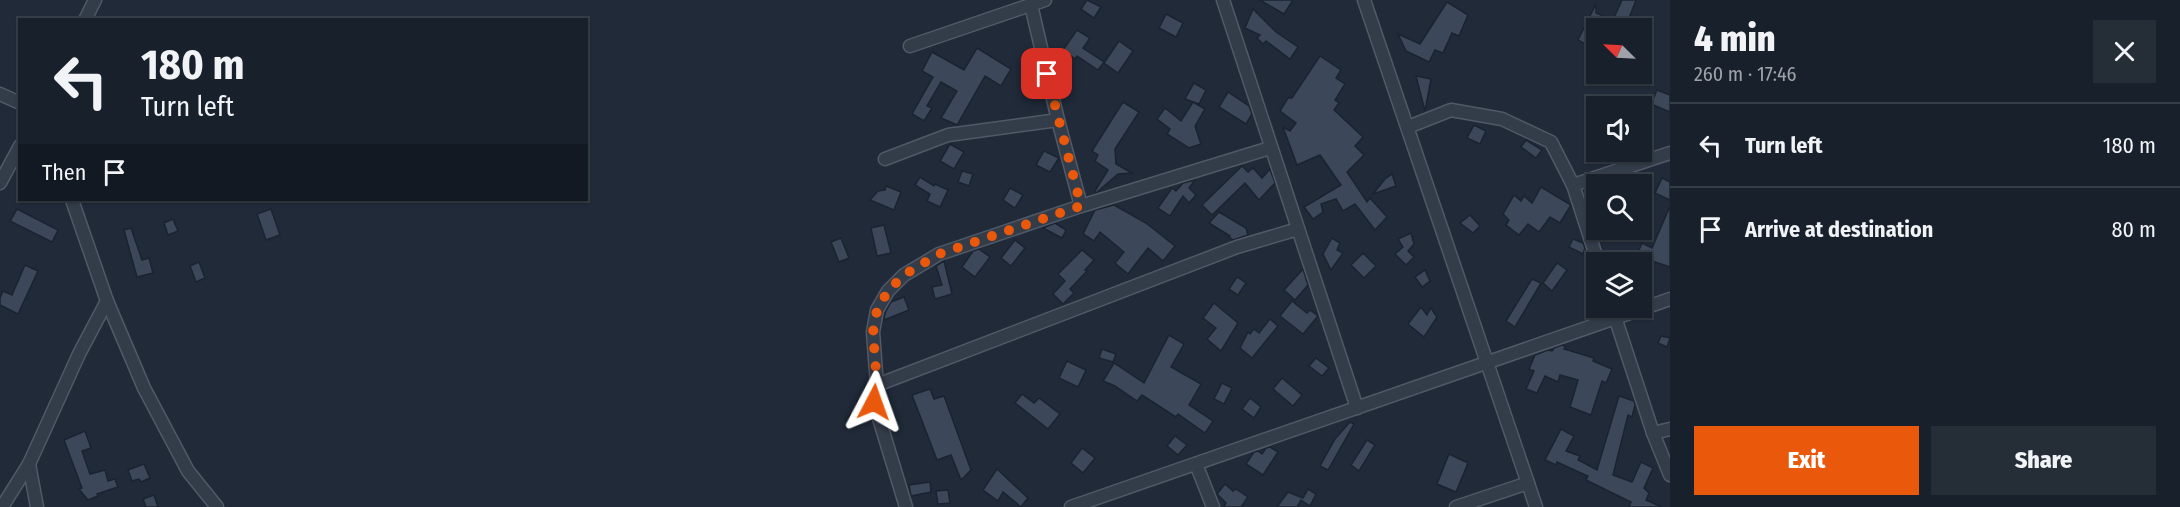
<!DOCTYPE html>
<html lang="en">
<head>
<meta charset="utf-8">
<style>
  body { margin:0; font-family:"Fira Sans Condensed",sans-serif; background:#252d37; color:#f1f3f6; height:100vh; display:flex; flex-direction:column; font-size:22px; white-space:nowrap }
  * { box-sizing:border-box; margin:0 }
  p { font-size:20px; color:#9fa3a9 }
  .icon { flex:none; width:33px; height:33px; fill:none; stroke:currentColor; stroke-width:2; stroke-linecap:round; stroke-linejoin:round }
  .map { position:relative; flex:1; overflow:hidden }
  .details { display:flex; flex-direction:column; background:#18202b; width:510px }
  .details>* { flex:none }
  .top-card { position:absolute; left:18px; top:18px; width:570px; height:183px; border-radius:0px; box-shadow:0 2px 4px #0004,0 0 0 2px #363e47; background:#18202b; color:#f1f3f6; overflow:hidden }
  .needle { width:39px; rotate:294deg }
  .controls { position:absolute; left:1586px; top:18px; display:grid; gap:12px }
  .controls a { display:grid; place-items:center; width:66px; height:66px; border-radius:0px; background:#18202b; box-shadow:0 2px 4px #0004,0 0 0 2px #363e47; font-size:30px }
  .pin { position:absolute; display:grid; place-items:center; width:51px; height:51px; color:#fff; margin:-26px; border-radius:12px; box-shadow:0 3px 9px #0006 }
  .me { position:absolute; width:66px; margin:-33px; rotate:4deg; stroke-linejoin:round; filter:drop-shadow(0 0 4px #0008) }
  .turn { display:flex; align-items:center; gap:21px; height:126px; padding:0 24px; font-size:27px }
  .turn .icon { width:78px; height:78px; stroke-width:2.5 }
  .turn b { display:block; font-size:42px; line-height:51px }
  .then { display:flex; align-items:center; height:57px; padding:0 24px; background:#0003; gap:12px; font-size:22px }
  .round { display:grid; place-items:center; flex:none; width:63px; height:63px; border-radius:0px; background:#252d37 }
  .summary { display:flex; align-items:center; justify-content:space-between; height:102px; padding:0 24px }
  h1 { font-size:36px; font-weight:800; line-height:45px }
  .button { display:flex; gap:12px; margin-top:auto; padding:12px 24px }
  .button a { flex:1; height:69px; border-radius:0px; background:#ea580c; color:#fff; font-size:24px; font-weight:800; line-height:69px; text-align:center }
  .button a+a { background:#252d37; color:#f1f3f6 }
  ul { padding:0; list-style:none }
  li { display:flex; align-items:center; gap:18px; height:84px; padding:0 24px; border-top:2px solid #363e47 }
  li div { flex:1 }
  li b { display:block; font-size:22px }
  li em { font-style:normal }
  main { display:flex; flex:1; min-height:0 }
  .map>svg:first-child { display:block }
  .building { fill:#3c4859; stroke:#1b2330; stroke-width:1.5 }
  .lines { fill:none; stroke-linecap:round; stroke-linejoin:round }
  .minor-casing { stroke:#515967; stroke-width:15 }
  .minor { stroke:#333c49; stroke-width:12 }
  .route { stroke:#ea580c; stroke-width:10; stroke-dasharray:0 18 }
</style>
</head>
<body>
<main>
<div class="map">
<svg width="1670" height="507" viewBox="0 0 1670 507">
  <rect width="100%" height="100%" fill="#202a39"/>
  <g class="building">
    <path d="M1087 0 1101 7 1094 18 1081 9Z"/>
    <path d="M1260 0H1293L1284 14Z"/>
    <path d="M1622 0H1636L1626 26 1632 28H1609L1596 23V50L1578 40 1596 4V13L1613 20Z"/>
    <path d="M1447 2 1468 15 1459 36 1452 33 1443 53 1435 50 1429 62 1406 51 1398 34 1420 44Z"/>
    <path d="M1253 9 1276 32 1298 47 1290 59 1266 41 1263 44 1257 38 1260 35 1245 28Z"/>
    <path d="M1166 14 1183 23 1176 37 1159 28Z"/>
    <path d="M1077 30 1090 38 1083 48 1104 62 1098 70 1077 56 1075 59 1063 50Z"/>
    <path d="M1119 41 1133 51 1118 73 1104 63Z"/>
    <path d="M977 48 1011 69 1001 86 985 76 957 125 941 118 957 91 941 82 927 106 932 108 924 121 912 114 933 77 922 71 932 52 964 70Z"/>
    <path d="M1320 56 1341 70 1336 78 1345 84 1335 100 1339 103 1334 110 1363 137 1355 146 1364 155 1347 172 1367 202 1370 198 1387 217 1375 230 1355 204 1343 211 1336 199 1321 204 1323 212 1313 219 1304 207 1341 185 1320 155 1297 165 1283 127 1290 131 1296 123 1280 111 1288 98H1292Z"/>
    <path d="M1416 76 1431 79 1425 111Z"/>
    <path d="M1194 83 1206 90 1199 104 1185 99Z"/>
    <path d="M1657 90 1670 95V112L1651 104Z"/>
    <path d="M1228 92 1249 106 1252 114 1246 124 1219 107Z"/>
    <path d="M1123 102 1139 112 1115 149 1116 164 1132 173 1118 174 1096 193 1095 191 1108 170 1095 161 1098 155 1092 151Z"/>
    <path d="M1193 102 1205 109 1195 126 1201 144 1189 148 1167 134 1170 129 1157 119 1165 108 1181 121Z"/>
    <path d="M1474 125 1486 131 1480 144 1467 138Z"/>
    <path d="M1526 140 1542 150 1536 158 1521 147Z"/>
    <path d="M950 144 964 152 954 169 940 161Z"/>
    <path d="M1044 151 1059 158 1050 172 1036 165Z"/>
    <path d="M1242 166 1248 172 1253 168 1262 178 1270 169 1275 183 1259 200 1245 183 1212 215 1202 205Z"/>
    <path d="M962 171 973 174 969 186 958 182Z"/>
    <path d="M1392 174 1396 186 1373 194 1385 179Z"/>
    <path d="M920 177 934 186 935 184 948 190 940 207 927 201 930 194 915 185Z"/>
    <path d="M1662 178 1670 182V200L1655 193Z"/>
    <path d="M1195 180 1189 188 1196 195 1189 203 1183 196 1170 216 1158 208 1172 188 1176 191 1183 183Z"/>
    <path d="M886 186 901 192 894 210 870 200 878 191 885 190Z"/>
    <path d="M1541 187 1571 205 1560 223 1550 217 1539 232 1528 224 1519 235 1506 225 1509 220 1503 214 1514 195 1521 201 1524 196 1532 203Z"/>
    <path d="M1010 188 1023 195 1015 208 1003 200Z"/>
    <path d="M1114 205 1146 223 1175 246 1163 261 1148 248 1128 274 1115 263 1124 252 1100 232 1094 241 1083 234 1095 210Z"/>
    <path d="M1670 206V267L1649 260 1641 279V262H1634L1642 243 1652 248Z"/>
    <path d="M17 209 58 230 52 242 10 221Z"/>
    <path d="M271 209 280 235 266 240 257 214Z"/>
    <path d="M1219 212 1246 228 1248 235 1233 240 1229 237 1230 236 1209 223Z"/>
    <path d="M1470 215 1480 226 1473 233 1460 223Z"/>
    <path d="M173 219 178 231 168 235 164 223Z"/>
    <path d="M1055 223 1066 230 1062 238 1043 228Z"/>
    <path d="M884 225 891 253 877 256 871 228Z"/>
    <path d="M131 228 142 260 149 258 153 273 137 277 124 230Z"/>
    <path d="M1411 233 1414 244 1408 251 1414 257 1406 265 1395 254 1403 247 1398 239Z"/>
    <path d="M841 238 849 258 839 262 831 242Z"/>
    <path d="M1332 238 1340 243 1337 250 1343 253 1331 270 1323 254Z"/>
    <path d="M1573 239 1583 243 1585 248 1583 254 1569 247Z"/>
    <path d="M1015 240 1025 248 1011 266 1001 258Z"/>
    <path d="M979 249 990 257 975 277 962 267 973 251Z"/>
    <path d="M1082 250 1094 260 1085 270 1087 271 1070 289 1074 293 1063 304 1053 294 1065 281 1058 274Z"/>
    <path d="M1363 253 1376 266 1364 278 1351 265Z"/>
    <path d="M944 261 952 294 935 299 932 287 942 285 936 266Z"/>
    <path d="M199 262 205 278 196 282 190 266Z"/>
    <path d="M1557 263 1567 270 1552 291 1543 283Z"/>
    <path d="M25 265 38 271 18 314 0 305V298L3 291 12 295Z"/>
    <path d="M1303 269 1308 285 1295 300 1284 290Z"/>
    <path d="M1425 270 1430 281 1422 287 1415 277Z"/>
    <path d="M1237 277 1246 283 1238 295 1229 289Z"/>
    <path d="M1532 279 1541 283 1515 327 1506 321Z"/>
    <path d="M904 297 909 310 884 320 885 313 891 302Z"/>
    <path d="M1292 301 1307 313 1310 310 1318 316 1303 334 1280 316Z"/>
    <path d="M1214 303 1238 323 1221 351 1207 339 1216 328 1203 318Z"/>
    <path d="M1421 307 1427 315 1431 308 1437 317 1424 337 1408 324Z"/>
    <path d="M1270 319 1278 326 1252 358 1240 348 1248 332 1250 334 1254 329 1259 333Z"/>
    <path d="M1169 335 1184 344 1171 367 1201 384 1189 405 1213 421 1205 433 1178 414 1176 417 1142 395 1137 401 1115 386 1103 381 1114 363 1144 383Z"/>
    <path d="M1661 336 1670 338 1667 347 1658 343Z"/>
    <path d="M1562 345 1566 347 1564 349 1594 358 1593 361 1612 369 1606 383 1602 381 1591 415 1570 407 1578 380 1560 375 1558 382 1545 376 1537 393 1526 389 1534 371 1529 369 1535 355 1548 350 1552 351 1554 348Z"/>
    <path d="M1102 349 1116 354 1113 362 1099 358Z"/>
    <path d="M1316 358 1329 368 1322 376 1309 366Z"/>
    <path d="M1067 361 1086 370 1078 387 1059 378Z"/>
    <path d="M1282 378 1302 395 1293 406 1273 389Z"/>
    <path d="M1222 383 1232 388 1224 404 1214 399Z"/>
    <path d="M930 389 934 399 944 396 971 470 961 480 951 455 937 460 912 395Z"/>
    <path d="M1022 394 1034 403 1039 398 1060 414 1048 429 1015 403Z"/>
    <path d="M1619 396 1634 401 1635 405 1632 417 1628 415 1613 475 1632 482 1641 462 1653 468 1644 488 1649 493 1646 500 1662 507H1629L1631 502 1586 480 1588 476 1557 462 1556 465 1545 460 1561 429 1574 436 1566 451 1580 456 1578 460 1597 470Z"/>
    <path d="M1250 398 1261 407 1254 418 1242 409Z"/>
    <path d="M1350 422 1354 424 1328 470 1320 466 1335 439Z"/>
    <path d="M85 431 91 448 82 451 90 474 105 470 108 481 115 479 118 487 97 494 98 496 88 500 79 489 82 488 64 440Z"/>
    <path d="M1175 436 1187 445 1178 455 1167 446Z"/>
    <path d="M1367 440 1375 445 1359 471 1351 465Z"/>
    <path d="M1270 447 1278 452 1263 475 1246 464 1254 452 1258 451 1262 454 1266 448Z"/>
    <path d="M1082 448 1095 458 1083 473 1071 463Z"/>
    <path d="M1449 454 1468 463 1456 492 1437 484Z"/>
    <path d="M144 464 150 478 141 482 139 479 132 481 128 470Z"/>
    <path d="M997 469 1028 498 1021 507 1003 492 998 501 983 490Z"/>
    <path d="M930 482 931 492 911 496 909 485Z"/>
    <path d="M1225 484 1233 491 1236 489 1248 497 1241 507H1224L1226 503 1217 494Z"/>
    <path d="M1308 489 1316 494 1310 506 1301 500 1297 507H1277L1288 492 1303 498Z"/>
    <path d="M948 490 950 503 938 504 936 491Z"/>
    <path d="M154 495 158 507H146L143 499Z"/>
  </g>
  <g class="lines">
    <defs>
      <g id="minor">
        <path d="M1223 0 1357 408"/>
        <path d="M1364 0 1536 507"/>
        <path d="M1031 5 1058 120 1081 206"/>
        <path d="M85 20 95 0"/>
        <path d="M910 46 1045 0"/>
        <path d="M0 94 20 103"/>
        <path d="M1408 127 1451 110 1502 119 1551 142 1573 185"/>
        <path d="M885 159 948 135 1058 120"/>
        <path d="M0 183 20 146"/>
        <path d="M1598 262 1573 185 1670 153"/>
        <path d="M107 301 144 388 188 471 217 507"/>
        <path d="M1612 308 1653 433 1670 475"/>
        <path d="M877 385 1237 247 1298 229"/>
        <path d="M1653 433 1670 429"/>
        <path d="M29 464 37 507"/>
        <path d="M1196 464 1213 507"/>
        <path d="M2 507 29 464 79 354 107 301 72 200"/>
        <path d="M906 507 874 402 877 385 873 332 877 310 888 291 904 275 939 254 1081 206 1270 148"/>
        <path d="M1071 507 1670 299"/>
        <path d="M1456 507 1528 483"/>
      </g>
    </defs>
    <use href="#minor" class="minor-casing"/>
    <use href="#minor" class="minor"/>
  </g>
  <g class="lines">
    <path class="route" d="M874 402 877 385 873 332 877 310 888 291 904 275 939 254 1081 206 1047 74"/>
  </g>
</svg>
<div class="controls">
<a><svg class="needle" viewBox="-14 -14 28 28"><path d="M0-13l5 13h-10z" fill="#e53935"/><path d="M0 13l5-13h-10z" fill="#9fa3a9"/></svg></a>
<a><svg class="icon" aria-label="sound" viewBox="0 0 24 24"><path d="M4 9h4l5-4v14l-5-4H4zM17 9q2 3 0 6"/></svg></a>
<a><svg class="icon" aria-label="search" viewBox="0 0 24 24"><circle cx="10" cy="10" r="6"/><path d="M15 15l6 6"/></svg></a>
<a><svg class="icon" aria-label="layers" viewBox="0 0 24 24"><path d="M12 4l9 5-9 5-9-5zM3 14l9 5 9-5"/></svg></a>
</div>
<div class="pin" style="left:1047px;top:74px;background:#d93025"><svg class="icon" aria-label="arrive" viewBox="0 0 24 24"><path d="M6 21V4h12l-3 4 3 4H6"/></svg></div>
<svg class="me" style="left:874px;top:402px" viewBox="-20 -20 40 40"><path d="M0-17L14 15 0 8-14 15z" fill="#ea580c" stroke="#fff" stroke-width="4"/></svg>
<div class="top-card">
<div class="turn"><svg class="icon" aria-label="left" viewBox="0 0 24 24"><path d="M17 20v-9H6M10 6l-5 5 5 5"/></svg><div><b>180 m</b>Turn left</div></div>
<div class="then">Then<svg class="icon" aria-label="arrive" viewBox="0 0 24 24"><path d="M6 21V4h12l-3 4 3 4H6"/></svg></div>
</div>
</div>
<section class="details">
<div class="summary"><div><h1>4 min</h1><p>260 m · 17:46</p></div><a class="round"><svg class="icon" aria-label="close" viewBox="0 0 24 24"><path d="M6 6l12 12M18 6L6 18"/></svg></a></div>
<ul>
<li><svg class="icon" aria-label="left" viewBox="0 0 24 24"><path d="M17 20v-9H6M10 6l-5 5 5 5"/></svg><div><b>Turn left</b></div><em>180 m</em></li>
<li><svg class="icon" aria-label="arrive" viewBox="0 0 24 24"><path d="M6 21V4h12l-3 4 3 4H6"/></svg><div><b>Arrive at destination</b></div><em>80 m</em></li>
</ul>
<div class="button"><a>Exit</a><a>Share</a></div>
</section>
</main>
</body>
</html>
